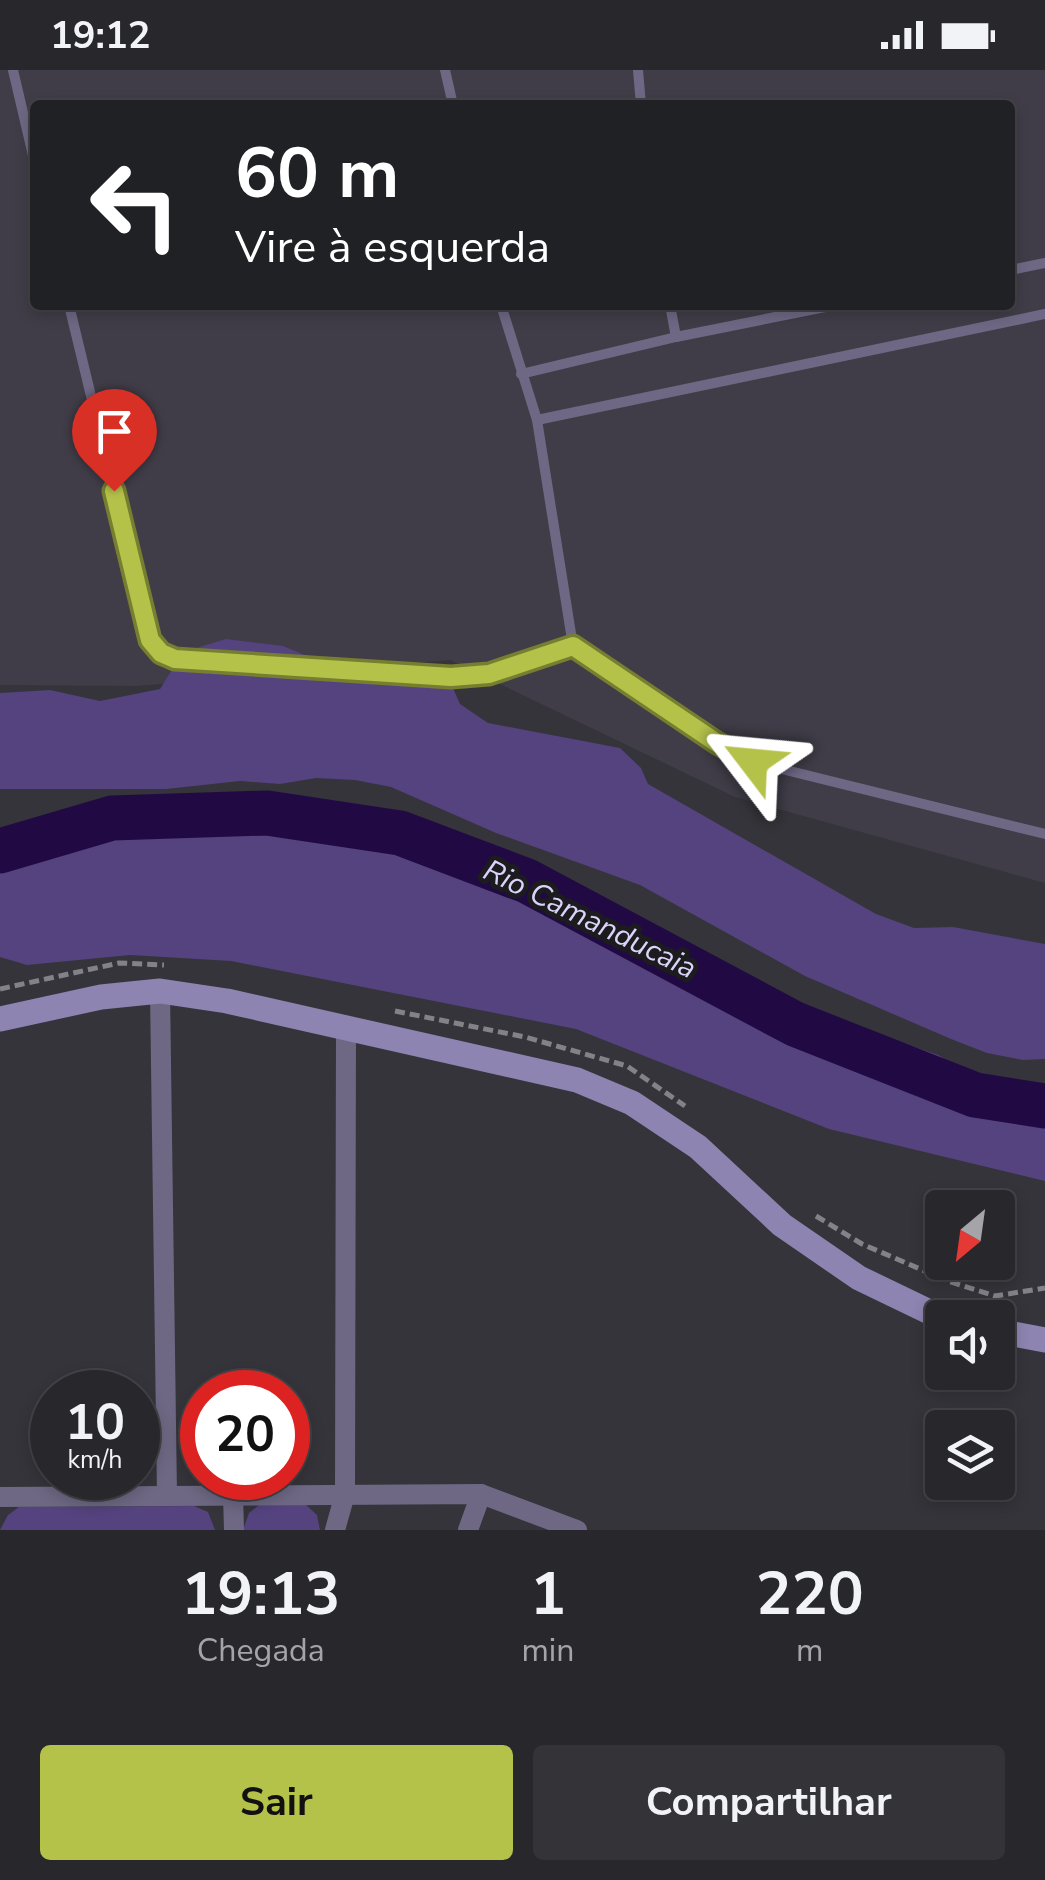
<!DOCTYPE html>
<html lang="pt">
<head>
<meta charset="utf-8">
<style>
  body { margin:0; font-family:"Nunito Sans",sans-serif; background:#343338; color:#f1f3f6; height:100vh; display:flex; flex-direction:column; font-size:38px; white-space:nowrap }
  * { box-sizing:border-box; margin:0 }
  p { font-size:32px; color:#a5a5a9 }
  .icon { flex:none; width:55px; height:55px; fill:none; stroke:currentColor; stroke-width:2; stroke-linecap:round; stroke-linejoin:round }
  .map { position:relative; height:1460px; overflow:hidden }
  .sheet { display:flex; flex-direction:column; background:#28272c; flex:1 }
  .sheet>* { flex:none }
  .top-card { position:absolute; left:30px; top:30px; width:985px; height:210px; border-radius:10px; box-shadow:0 5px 15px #0003,0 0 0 2px #444448; background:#202124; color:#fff; overflow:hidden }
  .needle { width:65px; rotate:209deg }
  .fabs { position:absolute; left:925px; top:1120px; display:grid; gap:20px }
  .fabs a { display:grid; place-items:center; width:90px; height:90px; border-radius:10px; background:#28272c; box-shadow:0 5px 15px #0003,0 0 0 2px #444448; font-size:50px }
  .speed { position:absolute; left:30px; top:1300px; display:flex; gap:20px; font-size:50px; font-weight:700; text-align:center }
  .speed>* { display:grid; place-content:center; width:130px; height:130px; border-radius:50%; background:#28272c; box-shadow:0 5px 15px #0003,0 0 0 2px #444448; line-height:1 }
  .speed small { font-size:25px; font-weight:400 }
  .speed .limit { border:15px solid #d22; background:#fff; color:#111 }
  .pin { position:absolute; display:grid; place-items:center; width:85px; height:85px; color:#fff; margin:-102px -42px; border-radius:50% 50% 50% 0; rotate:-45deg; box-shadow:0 0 10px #0007 }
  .pin .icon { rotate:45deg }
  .me { position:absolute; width:110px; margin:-55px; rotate:299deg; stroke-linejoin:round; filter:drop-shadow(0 0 8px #0008) }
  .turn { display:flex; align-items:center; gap:35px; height:210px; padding:0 40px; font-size:45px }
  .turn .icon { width:130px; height:130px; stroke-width:2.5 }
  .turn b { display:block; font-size:70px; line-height:85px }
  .eta { display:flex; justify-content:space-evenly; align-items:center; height:170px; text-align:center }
  .eta b { font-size:60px; font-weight:700; line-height:70px }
  .button { display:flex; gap:20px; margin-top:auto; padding:20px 40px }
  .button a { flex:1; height:115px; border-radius:10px; background:#b5c24a; color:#111; font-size:40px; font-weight:700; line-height:115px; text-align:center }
  .button a+a { background:#343338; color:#f1f3f6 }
  .status { display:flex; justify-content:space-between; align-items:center; height:70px; padding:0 50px; background:#28272c; direction:ltr }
  .status svg { height:28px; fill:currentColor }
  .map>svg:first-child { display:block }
  .built { fill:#403d48; fill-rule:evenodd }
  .green { fill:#54437e }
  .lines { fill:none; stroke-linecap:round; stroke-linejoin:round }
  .river { stroke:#210a44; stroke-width:45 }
  .path { stroke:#838288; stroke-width:5; stroke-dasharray:10 5; stroke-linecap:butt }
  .lane { stroke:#6e6884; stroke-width:10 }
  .street { stroke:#6e6884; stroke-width:20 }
  .secondary { stroke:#8e84b1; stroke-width:25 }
  .route-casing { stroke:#767e30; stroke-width:25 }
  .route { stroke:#b5c24a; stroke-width:18 }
  .labels { text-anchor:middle; stroke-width:10; stroke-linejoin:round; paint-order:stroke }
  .water-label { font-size:30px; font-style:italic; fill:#dbd3f9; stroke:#1c1c1f }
</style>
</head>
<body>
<div class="status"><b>19:12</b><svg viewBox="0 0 49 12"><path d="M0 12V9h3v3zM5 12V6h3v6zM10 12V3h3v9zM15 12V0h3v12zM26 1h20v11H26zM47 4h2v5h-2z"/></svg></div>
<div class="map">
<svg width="1045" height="1460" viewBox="0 0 1045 1460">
  <rect width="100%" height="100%" fill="#35343a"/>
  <path class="built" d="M0 0H1045V813L735 727 450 590 137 616 0 615ZM35 35H1010V235H35Z"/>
  <g class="green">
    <path d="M226 569 283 576 362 609 413 595 444 598 460 634 488 653 620 678 641 698 648 714 876 844 914 858 953 857 1045 874V989L1023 990 987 983 951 969 805 906 640 815 496 763 391 717 355 710 316 708 280 714 240 711 166 719H0V623L50 620 100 631 160 619 183 582Z"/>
    <path d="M219 743 299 755 416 761 454 772 588 842 625 853 722 912 789 947 826 958 865 960 938 985 971 1004 1008 1015 1045 1019V1111L829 1059 576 959 231 891 130 885 27 895 0 887V773L70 758Z"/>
    <path d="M263 1432 305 1434 317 1445 320 1460H243L249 1443Z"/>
    <path d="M194 1436 208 1442 215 1460H0L8 1445 19 1437Z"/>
  </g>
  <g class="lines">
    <path class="river" d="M0 781 112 748 267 743 400 763 527 811 795 954 975 1025 1045 1036"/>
    <g class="path">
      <path d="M0 919 119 893 164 895"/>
      <path d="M395 941 525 967 627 996 685 1036"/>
      <path d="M816 1146 862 1174 948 1211 995 1226 1045 1218"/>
    </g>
    <g class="lane">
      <path d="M13 0 35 94"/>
      <path d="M445 0 453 35"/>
      <path d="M638 0 641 35"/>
      <path d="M1010 200 1045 193"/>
      <path d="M69 235 150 570 161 583 175 589 451 607 489 604 573 576"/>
      <path d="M501 235 537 350 573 576 717 673 753 692 1045 764"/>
      <path d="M670 235 676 267"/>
      <path d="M521 304 676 267 835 235"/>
      <path d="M537 350 1045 244"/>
    </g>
    <g class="street">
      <path d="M160 921 167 1425"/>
      <path d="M233 1425 234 1460"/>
      <path d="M0 1427 481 1424 577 1460"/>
      <path d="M335 1460 345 1424 346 958"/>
      <path d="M468 1460 481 1424"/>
    </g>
    <g class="secondary">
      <path d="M0 949 101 927 160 921 227 931 577 1010 632 1033 698 1077 782 1155 859 1208 942 1248"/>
      <path d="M998 1261 1045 1270"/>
    </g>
  </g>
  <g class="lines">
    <defs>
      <path id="route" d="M114 421 150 570 161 583 175 589 451 607 489 604 573 576 717 673 753 692"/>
    </defs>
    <use href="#route" class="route-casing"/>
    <use href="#route" class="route"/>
  </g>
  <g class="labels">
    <g class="water-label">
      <text transform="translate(590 849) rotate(26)" y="10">Rio Camanducaia</text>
    </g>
  </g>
</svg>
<div class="fabs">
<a><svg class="needle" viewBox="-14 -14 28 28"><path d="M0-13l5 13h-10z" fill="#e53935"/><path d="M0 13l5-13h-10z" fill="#a5a5a9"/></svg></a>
<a><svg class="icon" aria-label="sound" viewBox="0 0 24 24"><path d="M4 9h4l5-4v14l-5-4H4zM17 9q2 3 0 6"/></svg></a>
<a><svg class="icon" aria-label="layers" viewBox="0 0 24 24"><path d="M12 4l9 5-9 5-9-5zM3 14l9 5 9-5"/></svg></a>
</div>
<div class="speed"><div>10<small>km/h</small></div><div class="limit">20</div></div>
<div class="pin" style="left:114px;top:421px;background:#d93025"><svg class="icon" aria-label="arrive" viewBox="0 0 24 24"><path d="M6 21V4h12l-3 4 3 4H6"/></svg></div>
<svg class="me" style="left:753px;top:692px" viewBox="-20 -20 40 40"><path d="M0-17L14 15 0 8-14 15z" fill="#b5c24a" stroke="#fff" stroke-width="4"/></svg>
<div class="top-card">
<div class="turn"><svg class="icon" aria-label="left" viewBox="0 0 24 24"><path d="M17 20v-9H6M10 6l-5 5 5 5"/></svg><div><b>60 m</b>Vire à esquerda</div></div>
</div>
</div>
<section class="sheet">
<div class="eta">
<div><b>19:13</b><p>Chegada</p></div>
<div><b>1</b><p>min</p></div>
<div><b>220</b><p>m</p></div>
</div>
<div class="button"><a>Sair</a><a>Compartilhar</a></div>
</section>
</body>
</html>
